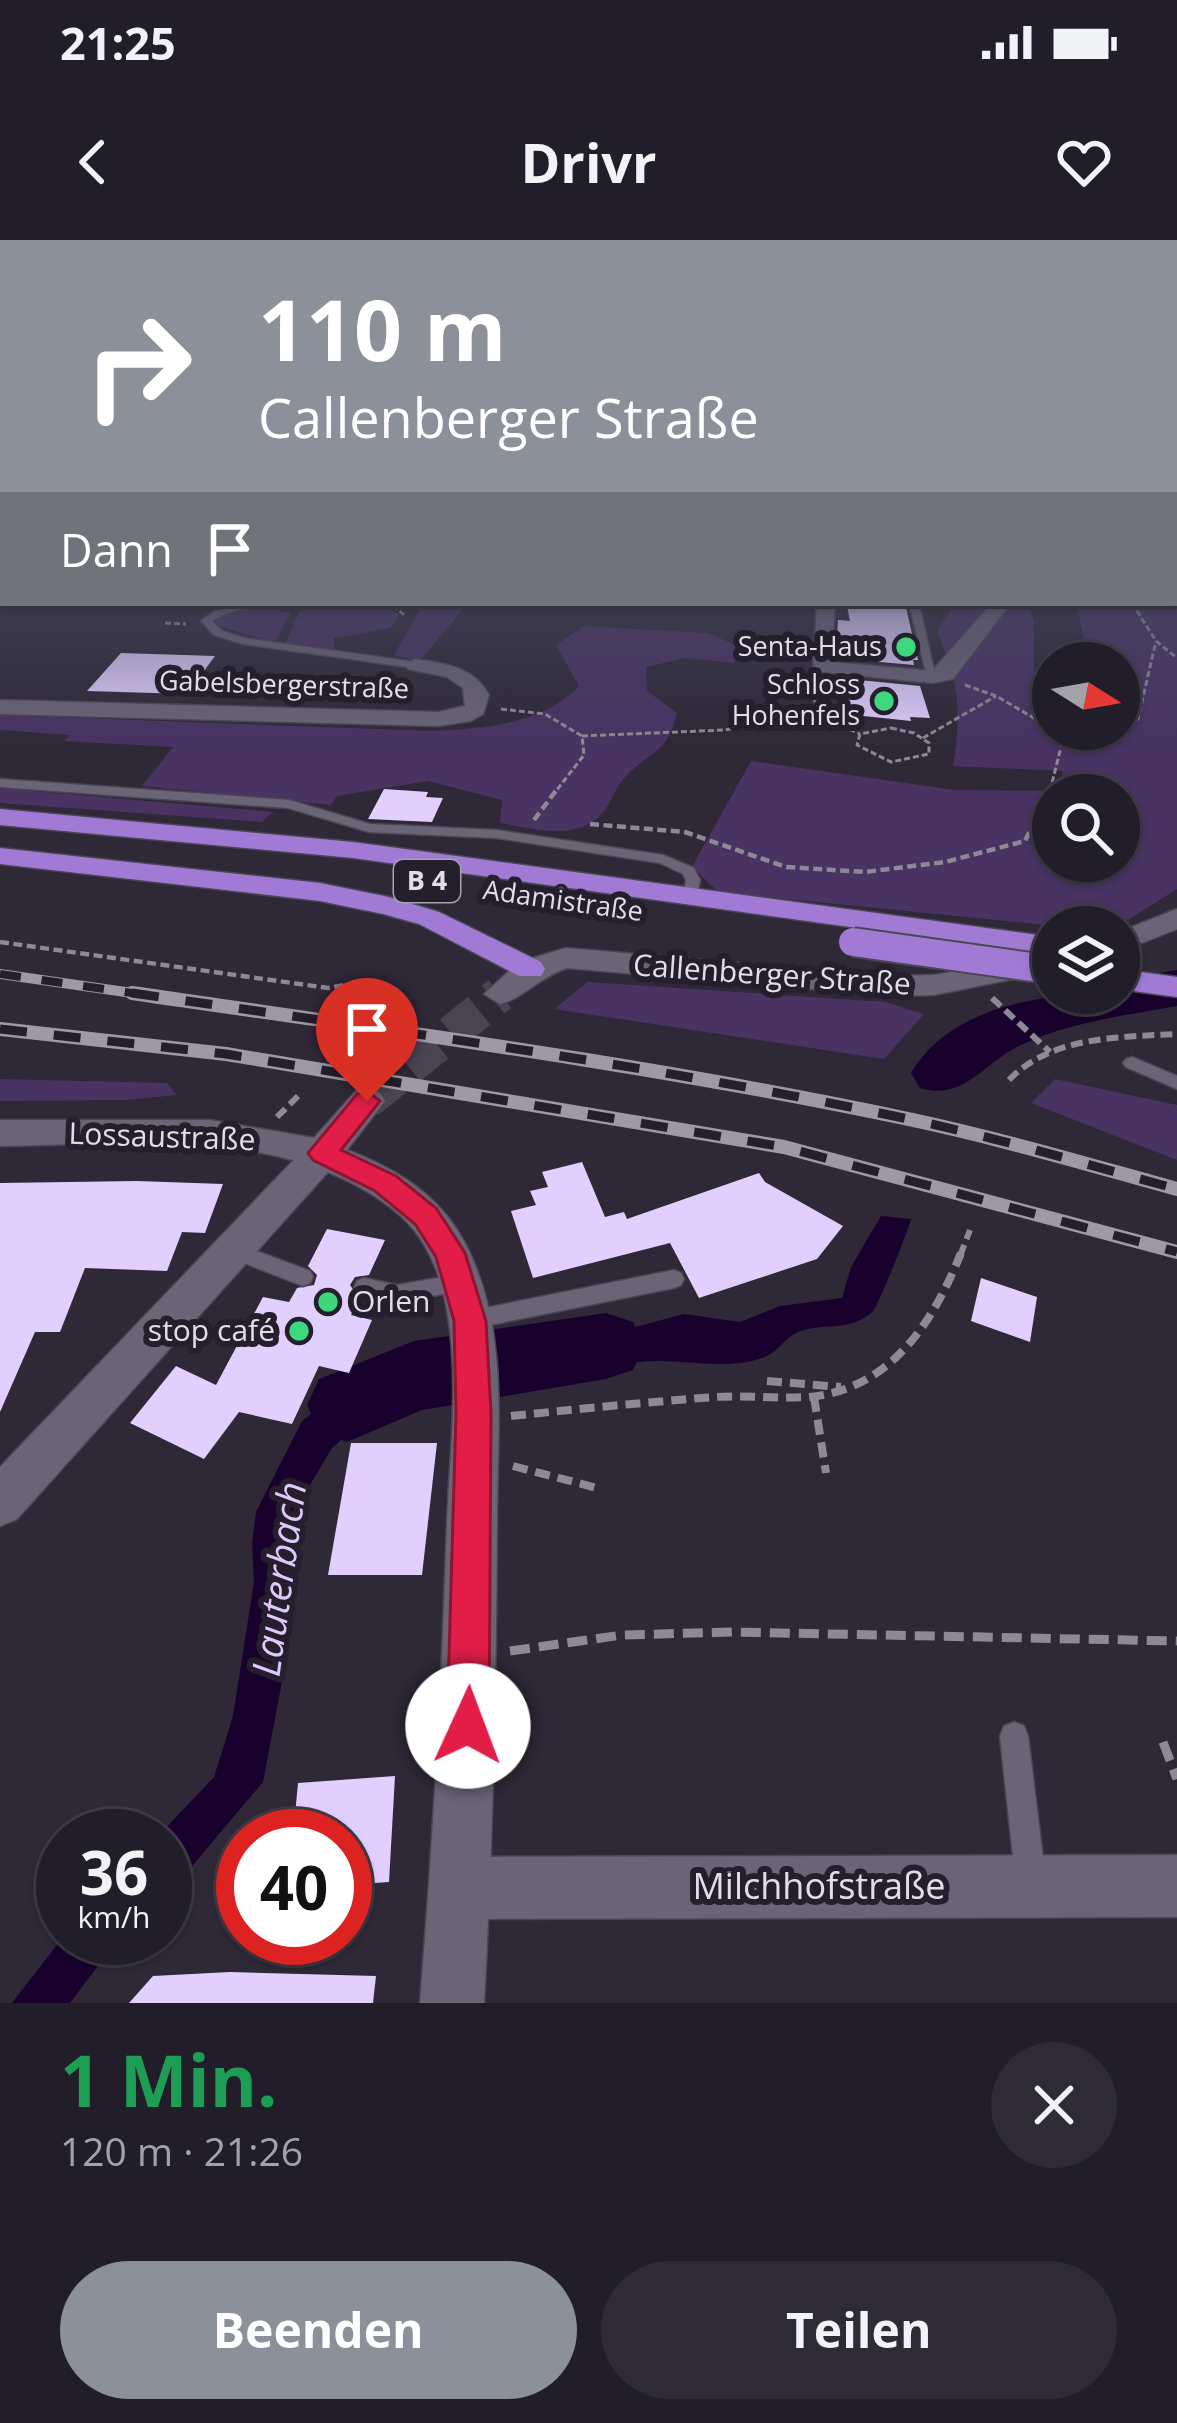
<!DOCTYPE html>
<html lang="de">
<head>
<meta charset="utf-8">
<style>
  body { margin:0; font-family:"Open Sans",sans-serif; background:#2e2b35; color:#f1f3f6; height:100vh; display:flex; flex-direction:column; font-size:45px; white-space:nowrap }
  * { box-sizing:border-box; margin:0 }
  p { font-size:39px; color:#a2a2a8 }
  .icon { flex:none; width:66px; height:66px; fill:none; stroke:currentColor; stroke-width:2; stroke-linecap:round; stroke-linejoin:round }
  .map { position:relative; height:1763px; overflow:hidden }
  .panel { display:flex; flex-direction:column; background:#221e29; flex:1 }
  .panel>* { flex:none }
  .guide { position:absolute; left:0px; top:0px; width:1179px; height:366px; box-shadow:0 3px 9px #0004,0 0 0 3px #3f3c46; background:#8c9099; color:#fff; overflow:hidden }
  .needle { width:78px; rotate:101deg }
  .controls { position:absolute; left:1032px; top:402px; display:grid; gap:24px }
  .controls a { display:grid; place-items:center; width:108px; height:108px; border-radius:50%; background:#221e29; box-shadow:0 3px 9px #0004,0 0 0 3px #3f3c46; font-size:60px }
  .speed { position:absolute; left:36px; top:1569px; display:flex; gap:24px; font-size:60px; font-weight:700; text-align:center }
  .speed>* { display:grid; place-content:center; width:156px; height:156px; border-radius:50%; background:#221e29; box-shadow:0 3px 9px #0004,0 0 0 3px #3f3c46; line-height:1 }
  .speed small { font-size:30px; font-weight:400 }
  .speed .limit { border:18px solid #d22; background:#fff; color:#111 }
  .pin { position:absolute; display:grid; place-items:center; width:102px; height:102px; color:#fff; margin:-123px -51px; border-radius:50% 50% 50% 0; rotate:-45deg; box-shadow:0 0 12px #0007 }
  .pin .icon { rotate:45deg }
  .me { position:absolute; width:132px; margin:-66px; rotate:2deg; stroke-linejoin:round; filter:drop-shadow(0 0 9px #0008) }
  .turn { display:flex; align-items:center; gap:42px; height:252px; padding:0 60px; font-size:54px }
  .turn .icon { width:156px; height:156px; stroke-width:2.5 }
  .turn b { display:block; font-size:84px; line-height:102px }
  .then { display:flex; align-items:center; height:114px; padding:0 60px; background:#0003; gap:24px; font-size:45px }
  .round { display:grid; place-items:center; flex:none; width:126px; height:126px; border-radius:63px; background:#2e2b35 }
  .head { display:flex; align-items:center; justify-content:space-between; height:204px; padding:0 60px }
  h1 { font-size:72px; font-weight:700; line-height:90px; color:#1e9e55 }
  .cta { display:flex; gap:24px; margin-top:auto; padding:24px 60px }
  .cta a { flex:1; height:138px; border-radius:72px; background:#8c9099; color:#fff; font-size:48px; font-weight:700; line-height:138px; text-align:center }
  .cta a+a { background:#2e2b35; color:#f1f3f6 }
  .status { display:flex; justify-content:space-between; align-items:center; height:84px; padding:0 60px; background:#221e29; direction:ltr }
  .status svg { height:33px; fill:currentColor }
  header { display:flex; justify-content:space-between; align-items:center; height:156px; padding:0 60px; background:#221e29; font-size:54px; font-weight:700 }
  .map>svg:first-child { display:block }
  .green { fill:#483363; fill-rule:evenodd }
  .water { fill:#18022d }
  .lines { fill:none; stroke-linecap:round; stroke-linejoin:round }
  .river { fill:#18022d; fill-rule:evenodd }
  .building { fill:#e1cffe }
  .tertiary-tunnel { stroke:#494352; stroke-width:36; stroke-dasharray:36 18; stroke-linecap:butt }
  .service-casing { stroke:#4b4653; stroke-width:3 }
  .minor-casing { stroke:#4b4653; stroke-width:3 }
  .tertiary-casing { stroke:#4b4653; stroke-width:3 }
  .trunk-casing { stroke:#4b4653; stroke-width:3 }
  .path-far4 { stroke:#8e8996; stroke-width:3; stroke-dasharray:6 3; stroke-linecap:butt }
  .path-far3 { stroke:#8e8996; stroke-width:4.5; stroke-dasharray:9 4.5; stroke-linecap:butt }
  .path-far2 { stroke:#8e8996; stroke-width:6; stroke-dasharray:12 6; stroke-linecap:butt }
  .path-far1 { stroke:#8e8996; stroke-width:8; stroke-dasharray:15 8; stroke-linecap:butt }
  .path { stroke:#8e8996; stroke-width:9; stroke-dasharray:20 9; stroke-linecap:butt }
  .service { fill:#6b6476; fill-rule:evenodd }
  .minor { fill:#6b6476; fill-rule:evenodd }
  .tertiary { fill:#6b6476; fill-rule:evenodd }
  .trunk { fill:#a07ad4; fill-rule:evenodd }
  .rail-far1-casing { stroke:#9e99a5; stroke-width:10 }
  .rail-casing { stroke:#9e99a5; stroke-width:14 }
  .rail-far1 { stroke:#241e2d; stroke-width:8; stroke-dasharray:21; stroke-linecap:butt }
  .rail { stroke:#241e2d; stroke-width:9; stroke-dasharray:27; stroke-linecap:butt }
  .trunk-bridge-casing { stroke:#4b4653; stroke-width:32; stroke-linecap:butt }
  .trunk-bridge { stroke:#a07ad4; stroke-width:28 }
  .route { fill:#e11d48; stroke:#92132f; stroke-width:3 }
  .poi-dot { fill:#3fd77d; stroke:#241e2d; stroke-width:4.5 }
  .labels { text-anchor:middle; stroke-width:12; stroke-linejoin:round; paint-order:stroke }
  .far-poi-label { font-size:27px; fill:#e2dee8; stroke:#241e2d; text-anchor:end }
  .far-street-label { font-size:27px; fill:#e2dee8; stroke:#241e2d }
  .shield { fill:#241e2d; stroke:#a9a4b0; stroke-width:3 }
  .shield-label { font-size:27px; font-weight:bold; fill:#e2dee8 }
  .street-label { font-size:30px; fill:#e2dee8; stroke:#241e2d }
  .poi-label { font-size:30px; fill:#e2dee8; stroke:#241e2d; text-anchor:start }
  .near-street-label { font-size:36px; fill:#e2dee8; stroke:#241e2d }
  .near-water-label { font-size:39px; font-style:italic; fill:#ddcafa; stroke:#241e2d }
</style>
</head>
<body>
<div class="status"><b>21:25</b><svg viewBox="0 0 49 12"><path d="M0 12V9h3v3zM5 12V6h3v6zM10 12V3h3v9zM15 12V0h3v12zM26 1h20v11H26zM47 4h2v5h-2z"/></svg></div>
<header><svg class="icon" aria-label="back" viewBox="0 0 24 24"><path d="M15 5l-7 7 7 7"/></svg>Drivr<svg class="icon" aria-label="heart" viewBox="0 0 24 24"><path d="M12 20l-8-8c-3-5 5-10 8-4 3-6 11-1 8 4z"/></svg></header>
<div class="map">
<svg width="1177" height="1763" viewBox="0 0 1177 1763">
  <rect width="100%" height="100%" fill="#2e2837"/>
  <g class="green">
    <path d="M1177 264V649L1117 687H1066L718 652 692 627 751 521 955 550 1059 551 1063 531 953 526C962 468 959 445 937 391L951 370 949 363H1028L1034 382V444L1053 489H1119V423H1089L1076 363H1176ZM1053 555H1119V621H1053Z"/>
    <path d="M424 363H468L420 421 394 415Z"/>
    <path d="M383 364 399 375 391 388 334 398V412L285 405 299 372 315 367Z"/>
    <path d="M280 368 279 372H291L275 403 213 384 212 379 237 370Z"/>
    <path d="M584 386 708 393 738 406 734 423 685 418 646 427 647 451 677 473C666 515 653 509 626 536 615 547 611 565 600 576 574 601 531 588 500 583L502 560 428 541 337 556 331 565 142 546 173 507 64 501 70 495 0 490V475L432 491C483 488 542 485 579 446L556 405Z"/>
    <path d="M0 548 273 572 262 582 0 563Z"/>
    <path d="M588 742 885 762 924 774 884 819 554 769Z"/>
    <path d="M0 839 167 843 177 855 126 860 0 861Z"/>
    <path d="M1055 839 1177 865V920L1031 863Z"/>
  </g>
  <g class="water">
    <path d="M1068 754 1140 762 1018 790 1009 802 986 812 970 796 1019 773 1017 768Z"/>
    <path d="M881 976 911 979C909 989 878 1066 873 1071 849 1094 822 1081 796 1093 785 1098 778 1111 767 1116 727 1133 681 1117 639 1122 600 1126 561 1135 522 1141L521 1102 594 1098 684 1074 740 1082 780 1066 842 1058 851 1027Z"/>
    <path d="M423 1131 425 1166 360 1184 332 1208 289 1280 294 1308 288 1410 263 1542 165 1658V1596H158L214 1537 233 1476 254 1342 252 1303 256 1272 302 1181 341 1151Z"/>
    <path d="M63 1697 119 1698 70 1763H12Z"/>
  </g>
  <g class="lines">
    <g class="river">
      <path d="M1177 730V766C1123 776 1069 782 1019 806 982 824 964 861 920 848L911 833C952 764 1048 753 1119 753V740Z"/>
      <path d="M606 1073 633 1082 644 1106 633 1130 606 1139 422 1170 347 1202 319 1191 307 1165 319 1139 414 1101Z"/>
    </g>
  </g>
  <g class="building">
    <path d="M858 363H905L918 420H913L914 425 836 418 838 380 850 381 847 366Z"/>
    <path d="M121 413 215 416 187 454 87 451Z"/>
    <path d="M839 438 920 446 930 478 910 477 911 481 845 474Z"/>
    <path d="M384 549 428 552 426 557 443 558 432 582 368 579Z"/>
    <path d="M582 922 605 977 624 972 627 979 759 933 765 942 843 986 817 1019 699 1058 670 1003 533 1038 511 971 536 965 530 951 548 947 542 932Z"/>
    <path d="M137 941 223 944 205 993 182 992 167 1031 85 1028 60 1092H35L0 1172V943Z"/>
    <path d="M327 989 385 1000 369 1035 355 1037 350 1045 359 1058 351 1075 372 1080 349 1133 319 1126 292 1184 239 1172 204 1219 130 1183 176 1126 216 1145 263 1057 289 1062 297 1048 314 1045 317 1035 308 1026Z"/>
    <path d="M981 1038 1037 1057 1030 1102 971 1081Z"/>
    <path d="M351 1203H437L422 1335H328Z"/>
    <path d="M395 1536 389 1642 345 1645V1596H293L298 1543Z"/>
    <path d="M230 1732 376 1736 373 1763H129L153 1736Z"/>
  </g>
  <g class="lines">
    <path class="tertiary-tunnel" d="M367 861 500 754"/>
    <defs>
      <g id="service">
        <path d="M250 363H375L370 366C324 366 252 356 212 381L222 391 244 398 415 422 420 425 415 428 243 404 214 395 201 381 215 371Z"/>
        <path d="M909 363H919L936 439 927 437Z"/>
        <path d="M0 539 289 560 370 584 497 590 663 615 694 628 700 640 697 658 690 662 683 658 686 640 683 634 660 623 497 598 369 592 288 568 0 547Z"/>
        <path d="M1132 817 1177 836V849L1126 827 1123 823 1126 819Z"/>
        <path d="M233 1002 310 1031 313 1037 310 1043 303 1046 226 1016 223 1010 226 1004Z"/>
        <path d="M674 1030 681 1033 684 1039 681 1045 674 1048 470 1089 462 1086 459 1080 462 1074 470 1071Z"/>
        <path d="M461 1034 468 1037 471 1043 468 1049 397 1063 357 1053 354 1047 357 1041 364 1038 397 1045Z"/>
        <path d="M1014 1482 1024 1486 1028 1496 1045 1635 1041 1646 1030 1650 1019 1646 1015 1635 1000 1496 1004 1486Z"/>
      </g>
      <g id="minor">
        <path d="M817 363H835L831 422 932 431 992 363H1011L953 439 932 443 813 431Z"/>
        <path d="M415 419C445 424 473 426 489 455L483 474 471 481 438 486 0 474V460L438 472 465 466 463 448 447 437 408 429 405 425Z"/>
        <path d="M323 899 336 903 342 913 336 923 17 1279 0 1286V1227L310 903Z"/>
        <path d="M1177 1615V1677L460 1679 438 1670 429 1648 438 1626 460 1617Z"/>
      </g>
      <g id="tertiary">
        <path d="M1177 669V689L1119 712V692Z"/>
        <path d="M566 708 892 736 934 735 1040 717 1051 720 1053 731 934 755 892 756 567 728C539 737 524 758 500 764L484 754 519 722Z"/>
        <path d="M367 848 379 852 385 861 347 910C400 930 444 958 469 1011 509 1095 497 1191 497 1280 496 1442 493 1602 484 1763H420C433 1603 442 1443 447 1282 450 1210 460 1136 446 1065 439 1029 424 994 395 971 287 884 129 905 0 906V880H210L314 898 355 852Z"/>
      </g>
      <g id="trunk">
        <path d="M0 569 353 602 1053 697V715L353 618 0 585Z"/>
        <path d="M0 608 320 643 389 657 439 672 541 722 545 729 541 736H519L419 684 383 674 320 661 0 624Z"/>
        <path d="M1119 729 1177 737V757L1119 749Z"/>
      </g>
    </defs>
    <use href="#service" class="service-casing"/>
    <use href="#minor" class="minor-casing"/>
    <use href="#tertiary" class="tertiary-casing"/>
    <use href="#trunk" class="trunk-casing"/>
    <g class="path-far4">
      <path d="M1132 363 1156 401 1177 418"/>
      <path d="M393 365 404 375"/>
      <path d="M165 383 186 384"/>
      <path d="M965 445 996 456 1053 489"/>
      <path d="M815 448V473L860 494"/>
      <path d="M501 469 545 474 582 496 584 515 556 551"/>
      <path d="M1119 485 1138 479 1156 401"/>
      <path d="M891 488 914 493 929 503V514L891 522 857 505 860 494Z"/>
      <path d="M582 496 725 490 815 473"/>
      <path d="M923 498 996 456"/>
      <path d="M1062 503 1107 489"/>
      <path d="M1050 551 1062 503 1054 489"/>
    </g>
    <g class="path-far3">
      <path d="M534 580 558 548"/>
      <path d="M590 584 685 592 786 627 865 632 945 622 1025 601 1051 548"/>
      <path d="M0 702 328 748 361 742"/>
    </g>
    <g class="path-far2">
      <path d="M992 758 1050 812"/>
      <path d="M1009 840C1051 796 1120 797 1177 794"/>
      <path d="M277 877 298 856"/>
      <path d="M960 1016 970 990"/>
    </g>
    <g class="path-far1">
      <path d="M767 1141 841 1147"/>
      <path d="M814 1157 826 1233"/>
      <path d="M511 1176C579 1169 647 1162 715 1157 746 1155 777 1159 808 1157 890 1150 933 1083 961 1013"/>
      <path d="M513 1226 597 1248"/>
    </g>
    <g class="path">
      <path d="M510 1411 622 1395 732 1392 1177 1401"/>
      <path d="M1163 1502 1177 1539"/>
    </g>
    <use href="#service" class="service"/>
    <use href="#minor" class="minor"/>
    <use href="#tertiary" class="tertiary"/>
    <use href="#trunk" class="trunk"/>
    <defs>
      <path id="rail-far1" d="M0 734 153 756"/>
      <g id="rail">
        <path d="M132 753C393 791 655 825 913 880 1002 899 1089 925 1177 949"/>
        <path d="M0 789 226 814 784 907 1177 1012"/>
      </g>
    </defs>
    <use href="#rail-far1" class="rail-far1-casing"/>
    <use href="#rail" class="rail-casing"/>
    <use href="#rail-far1" class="rail-far1"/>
    <use href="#rail" class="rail"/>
    <defs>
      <path id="trunk-bridge" d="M853 702 1053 730"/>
    </defs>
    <use href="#trunk-bridge" class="trunk-bridge-casing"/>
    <use href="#trunk-bridge" class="trunk-bridge"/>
  </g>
  <linearGradient id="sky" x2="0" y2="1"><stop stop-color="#19161e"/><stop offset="0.51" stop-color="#46485e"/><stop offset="1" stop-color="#46485e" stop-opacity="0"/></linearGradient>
  <rect width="1177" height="508" fill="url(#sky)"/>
  <path class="route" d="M367 851 380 861 341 910 396 936 436 968 465 1013 486 1081 491 1173 489 1486 483 1501 468 1507 453 1501 447 1486 456 1173 454 1081 436 1017 415 984 375 951 313 920 308 913 357 854Z"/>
  <g class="poi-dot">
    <circle cx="906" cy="407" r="12"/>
    <circle cx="884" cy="461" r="12"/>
    <circle cx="328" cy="1062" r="12"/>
    <circle cx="299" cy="1091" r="12"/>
  </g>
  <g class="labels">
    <g class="far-poi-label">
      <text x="882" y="416">Senta-Haus</text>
      <text x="860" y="454">Schloss<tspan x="860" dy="31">Hohenfels</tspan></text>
    </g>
    <g class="far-street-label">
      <text transform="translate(284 445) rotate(2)" y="9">Gabelsbergerstraße</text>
      <text transform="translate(563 661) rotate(8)" y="9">Adamistraße</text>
    </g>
    <rect class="shield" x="394" y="620" width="66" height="42" rx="9"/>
    <g class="shield-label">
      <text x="427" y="650">B 4</text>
    </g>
    <g class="street-label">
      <text transform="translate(772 735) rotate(4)" y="10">Callenberger Straße</text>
      <text transform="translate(162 897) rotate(2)" y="10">Lossaustraße</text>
    </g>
    <g class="poi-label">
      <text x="352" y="1072">Orlen</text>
      <text x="275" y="1101" text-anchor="end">stop café</text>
    </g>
    <g class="near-street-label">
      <text x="819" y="1659">Milchhofstraße</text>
    </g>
    <g class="near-water-label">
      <text transform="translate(279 1339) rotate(-82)" y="14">Lauterbach</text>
    </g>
  </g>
</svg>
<div class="controls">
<a><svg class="needle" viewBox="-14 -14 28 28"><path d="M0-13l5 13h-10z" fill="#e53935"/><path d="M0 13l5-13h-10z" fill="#a2a2a8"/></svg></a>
<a><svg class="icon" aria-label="search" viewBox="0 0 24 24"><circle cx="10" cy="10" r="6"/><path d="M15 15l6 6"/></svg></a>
<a><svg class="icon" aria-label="layers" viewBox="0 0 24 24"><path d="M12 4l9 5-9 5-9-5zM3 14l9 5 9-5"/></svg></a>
</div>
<div class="speed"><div>36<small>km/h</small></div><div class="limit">40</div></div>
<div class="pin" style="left:367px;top:861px;background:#d93025"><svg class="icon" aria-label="arrive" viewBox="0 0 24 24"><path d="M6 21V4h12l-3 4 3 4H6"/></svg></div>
<svg class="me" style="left:468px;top:1486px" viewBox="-20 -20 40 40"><circle r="19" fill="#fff"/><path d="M0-13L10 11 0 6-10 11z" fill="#e11d48"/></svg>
<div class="guide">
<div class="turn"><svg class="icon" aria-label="right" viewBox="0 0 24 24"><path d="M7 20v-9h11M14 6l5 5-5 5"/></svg><div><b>110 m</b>Callenberger Straße</div></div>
<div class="then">Dann<svg class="icon" aria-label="arrive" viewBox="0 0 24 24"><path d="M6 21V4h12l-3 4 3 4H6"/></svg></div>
</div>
</div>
<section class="panel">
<div class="head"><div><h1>1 Min.</h1><p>120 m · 21:26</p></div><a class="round"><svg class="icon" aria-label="close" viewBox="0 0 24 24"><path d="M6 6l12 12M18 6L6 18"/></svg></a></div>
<div class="cta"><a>Beenden</a><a>Teilen</a></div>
</section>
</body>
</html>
